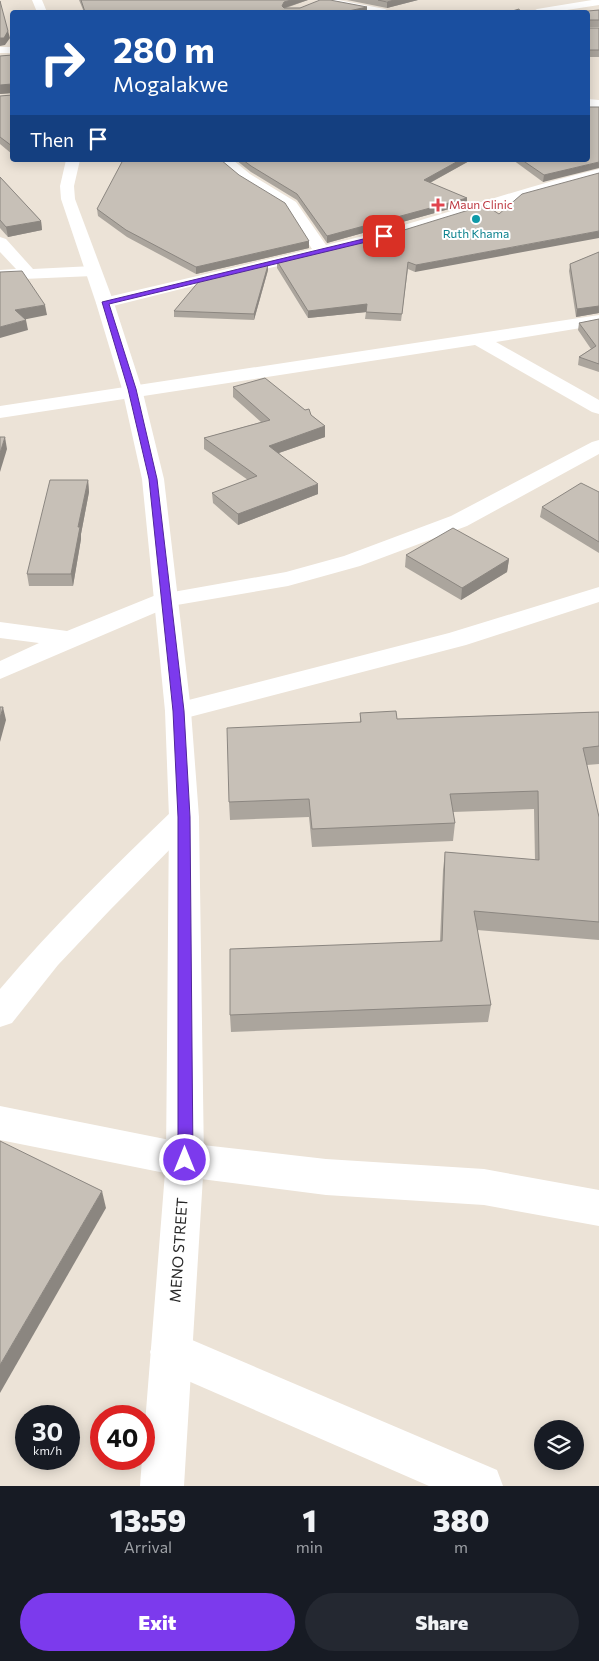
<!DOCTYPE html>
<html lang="en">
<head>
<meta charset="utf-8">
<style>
  body { margin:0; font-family:Commissioner,sans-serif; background:#242831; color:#f1f3f6; height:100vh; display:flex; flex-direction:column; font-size:19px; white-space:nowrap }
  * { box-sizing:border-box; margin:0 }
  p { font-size:16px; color:#9ea1a6 }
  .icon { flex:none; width:28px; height:28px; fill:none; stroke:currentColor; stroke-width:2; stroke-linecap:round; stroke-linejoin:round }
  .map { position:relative; height:1486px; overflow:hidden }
  .sheet { display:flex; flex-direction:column; background:#171b24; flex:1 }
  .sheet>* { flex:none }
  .guide { position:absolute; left:10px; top:10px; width:580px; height:152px; border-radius:5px; box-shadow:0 2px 12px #0003; background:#1a4fa0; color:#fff; overflow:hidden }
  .controls { position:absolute; left:534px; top:1420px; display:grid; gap:10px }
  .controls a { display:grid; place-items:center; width:50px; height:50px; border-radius:50%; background:#171b24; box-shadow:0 2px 12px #0003; font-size:25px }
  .speed { position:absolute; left:15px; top:1405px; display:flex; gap:10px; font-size:25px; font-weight:700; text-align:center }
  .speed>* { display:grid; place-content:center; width:65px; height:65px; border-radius:50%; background:#171b24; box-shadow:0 2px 12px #0003; line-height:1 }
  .speed small { font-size:12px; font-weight:400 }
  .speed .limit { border:8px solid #d22; background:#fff; color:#111 }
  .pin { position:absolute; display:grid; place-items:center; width:42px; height:42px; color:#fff; margin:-21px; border-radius:10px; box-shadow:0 2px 8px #0006 }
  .me { position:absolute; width:55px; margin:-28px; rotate:0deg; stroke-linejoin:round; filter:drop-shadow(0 0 4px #0008) }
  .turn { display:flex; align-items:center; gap:18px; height:105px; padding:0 20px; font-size:22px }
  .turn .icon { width:65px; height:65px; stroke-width:2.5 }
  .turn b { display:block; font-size:35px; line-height:42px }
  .then { display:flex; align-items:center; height:48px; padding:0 20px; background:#0003; gap:10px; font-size:19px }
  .eta { display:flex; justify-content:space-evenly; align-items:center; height:85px; text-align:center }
  .eta b { font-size:30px; font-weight:800; line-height:35px }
  .action { display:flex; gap:10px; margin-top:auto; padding:10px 20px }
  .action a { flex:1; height:58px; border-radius:30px; background:#7c3aed; color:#fff; font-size:20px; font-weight:800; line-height:58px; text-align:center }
  .action a+a { background:#242831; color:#f1f3f6 }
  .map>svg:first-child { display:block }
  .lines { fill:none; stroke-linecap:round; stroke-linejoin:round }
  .minor { fill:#fff; fill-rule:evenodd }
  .tertiary { fill:#fff; fill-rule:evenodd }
  .wall { fill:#aba59d }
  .shaded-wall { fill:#8b8680 }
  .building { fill:#c7c0b7; stroke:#8b8680 }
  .route { fill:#7c3aed; stroke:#51269a }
  .health-dot { fill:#e0444e; stroke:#fff; stroke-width:2 }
  .culture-dot { fill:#0f9aa8; stroke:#fff; stroke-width:2 }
  .labels { text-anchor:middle; stroke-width:4; stroke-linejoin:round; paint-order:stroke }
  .far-health-label { font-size:12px; fill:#be3a42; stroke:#fff; text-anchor:start }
  .far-culture-label { font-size:12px; fill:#0d838f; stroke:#fff }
  .street-label { font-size:15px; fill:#282828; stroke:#fff }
</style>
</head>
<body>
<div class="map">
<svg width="599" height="1486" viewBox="0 0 599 1486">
  <rect width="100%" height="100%" fill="#ece3d7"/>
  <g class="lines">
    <g class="minor">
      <path d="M317 0H338L385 9 390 12H371L322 3Z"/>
      <path d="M592 0H599V5L554 12H532L537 9Z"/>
      <rect x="0" y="47" width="12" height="6"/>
      <path d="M217 160H233L250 174 296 202 326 245C418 225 507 191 599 169V177L533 195 374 244 221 279 105 308 99 307 96 303 99 299 312 249 286 208 240 180Z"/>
      <path d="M0 237 6 239 33 269 93 266 99 267 101 271 99 275 93 276 0 280V270L16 269 0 252Z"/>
      <path d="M599 315V325L496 342 599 400V414L592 412 475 345 0 418V406Z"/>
      <path d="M599 440V454L467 526 360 566 288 586 171 606 0 679V661L39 643 0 638V622L67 631 156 595 286 572 344 556 451 516 592 442Z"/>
      <path d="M599 587V602L466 645 178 720 169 717 165 711 169 705 449 633Z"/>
      <path d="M184 806 194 809 199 817 194 825 110 910 58 965 12 1023 0 1027V989C54 925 114 867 174 809Z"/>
      <path d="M0 1106 185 1143 326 1159 484 1169 599 1190V1226L484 1205 326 1195 185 1177 0 1140Z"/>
      <path d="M171 1331 497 1470 503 1486H429L156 1367 150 1352 156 1337Z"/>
    </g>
    <g class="tertiary">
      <path d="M32 0H42L47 12H37Z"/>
      <path d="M588 99 599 100V108L588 107Z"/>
      <path d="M66 160H80L74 186 75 199 114 303 142 389 164 479 191 711 199 817 204 1160 184 1486H140L142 1459H144V1436L166 1160 169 817 165 711 142 479 122 389 96 303 61 199 60 186Z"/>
    </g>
  </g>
  <g class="wall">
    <path d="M79 0H308L286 8 367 7V12H84Z"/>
    <path d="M347 0H418L387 8Z"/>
    <path d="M599 10V27H588V28H599V57H588V12Z"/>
    <path d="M12 55V154L0 144V96L12 95V93L0 94V56Z"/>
    <path d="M236 160H471L430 183 467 198V204L327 243 297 200 251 172Z"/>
    <path d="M513 160H588L543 182Z"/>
    <path d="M0 177 41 221 42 230 8 237 0 228Z"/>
    <path d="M97 209 309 241V248L196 274 127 237 98 216Z"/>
    <path d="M499 214 415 272 408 269 401 321 365 319 366 312 308 318 277 268V261Z"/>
    <path d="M599 252V313L576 317 569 271 570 264Z"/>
    <path d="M268 270 254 320 174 317V311Z"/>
    <path d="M599 319V372L578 365 579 357 591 349 578 330 579 323Z"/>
    <path d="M233 387 311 415 325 426V437L279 453 318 494 238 525 213 503 212 493 248 480 204 449V438L261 422 233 397Z"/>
    <path d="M88 480 89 492 81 534V539L73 586H29L27 574Z"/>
    <path d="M599 492V553L540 517 542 507Z"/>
    <path d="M406 555 509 559 507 572 461 600 405 567Z"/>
    <path d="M599 712V764L587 765 599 817V940L477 930 491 1005 488 1022 231 1032 230 1015 440 941 443 870 445 852 535 860 534 809 453 812 455 823 453 841 312 847 309 817 230 820 229 802 360 722V713L397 719Z"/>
  </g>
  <g class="shaded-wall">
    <path d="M291 0H308L284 8 282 6 284 2Z"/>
    <path d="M394 0H418L387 8V2Z"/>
    <path d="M367 7V12H344Z"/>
    <path d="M8 31 10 38 5 45 0 46V38Z"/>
    <path d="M12 84V93L0 94V85Z"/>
    <path d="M460 160H471L424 186V180Z"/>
    <path d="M599 162V168L543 182 544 175Z"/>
    <path d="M467 198V204L327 243V236Z"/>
    <path d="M41 221 42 230 8 237 6 227Z"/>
    <path d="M599 231V238L415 272 416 265Z"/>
    <path d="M309 241V248L196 274V267Z"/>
    <path d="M268 265V270L254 320V314Z"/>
    <path d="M367 304V312L308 318V311Z"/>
    <path d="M45 305 47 315 17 321 15 310Z"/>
    <path d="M599 306V313L576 317 577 309Z"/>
    <path d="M26 320 28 330 0 338V327Z"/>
    <path d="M325 426V437L270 456 269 446Z"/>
    <path d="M5 437 7 449 0 472V453Z"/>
    <path d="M88 480 89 492 81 534V539L73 586 71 574 78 527Z"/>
    <path d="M318 484V494L238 525V514Z"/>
    <path d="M509 559 507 572 461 600 462 588Z"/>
    <path d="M3 707 6 720 0 742V718Z"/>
    <path d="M102 1191 106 1208 0 1393V1365Z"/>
  </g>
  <g class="building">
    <path d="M81 0H291L284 2 282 6 284 8H300L320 0H330L367 7 344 12H85Z"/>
    <path d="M378 0H394L387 2Z"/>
    <path d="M0 1 8 31 4 38H0Z"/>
    <path d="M519 9 520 12H509Z"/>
    <path d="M599 10V20H588V28H599V50H589L588 48V12H577Z"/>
    <path d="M12 55V146L0 137V96L12 95V84L0 85V56Z"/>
    <path d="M588 107H599V162L544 175 522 160H588Z"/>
    <path d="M123 160H221L239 175 285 203 309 241 196 267 126 230 97 209Z"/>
    <path d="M243 160H460L424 180 467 198 327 236 297 194 251 166Z"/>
    <path d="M599 173V231L416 265 408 262 402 314 366 312 367 304 308 311 277 261 375 239 485 205 499 214 522 194Z"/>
    <path d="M0 177 41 221 6 227 0 220Z"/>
    <path d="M599 252V306L577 309 570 264Z"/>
    <path d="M268 265 254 314 174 311 200 280Z"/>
    <path d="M22 271 45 305 15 310 26 320 0 327V272Z"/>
    <path d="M599 319V364L579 357 596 346 579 323Z"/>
    <path d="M265 378 305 410 309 409 311 415 325 426 269 446 318 484 238 514 212 493 257 476 204 438 270 420 233 387Z"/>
    <path d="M0 437H5L0 453Z"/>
    <path d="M50 480H88L78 527H80L71 574H27Z"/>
    <path d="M581 483 599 492V542L542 507Z"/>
    <path d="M453 528 509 559 462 588 406 555Z"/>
    <path d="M0 707H3L0 718Z"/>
    <path d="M396 711 397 719 599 712V746L583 748 599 817V922L474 911 491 1005 230 1015V949L442 941 445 852 539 860 538 791 450 794 455 823 312 829 309 799 229 802 227 728 361 722 360 713Z"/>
    <path d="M0 1141 102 1191 0 1365Z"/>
  </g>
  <path class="route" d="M384 234 388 236 387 237 109 304 136 389 157 479 184 711 190 817 193 1160 191 1165 185 1167 180 1165 178 1160V817L173 711 149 479 128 389 102 302Z"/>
  <path class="health-dot" d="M435.5 197.5h5v5h5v5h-5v5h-5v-5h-5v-5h5z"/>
  <circle class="culture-dot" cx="476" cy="219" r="5"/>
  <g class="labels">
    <g class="far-health-label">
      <text x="449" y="209">Maun Clinic</text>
    </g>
    <g class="far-culture-label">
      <text x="476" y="238">Ruth Khama</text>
    </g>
    <g class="street-label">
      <text transform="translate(179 1250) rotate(-86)" y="5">MENO STREET</text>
    </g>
  </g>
</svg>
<div class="controls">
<a><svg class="icon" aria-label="layers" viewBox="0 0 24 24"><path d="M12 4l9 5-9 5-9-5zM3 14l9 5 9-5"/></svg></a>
</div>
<div class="speed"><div>30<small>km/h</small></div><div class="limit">40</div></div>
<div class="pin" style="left:384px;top:236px;background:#d93025"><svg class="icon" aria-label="arrive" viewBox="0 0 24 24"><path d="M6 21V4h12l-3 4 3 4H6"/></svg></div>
<svg class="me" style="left:185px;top:1160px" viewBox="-20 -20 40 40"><circle r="17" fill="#7c3aed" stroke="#fff" stroke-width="3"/><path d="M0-11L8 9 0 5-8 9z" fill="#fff"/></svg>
<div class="guide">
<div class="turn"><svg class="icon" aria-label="right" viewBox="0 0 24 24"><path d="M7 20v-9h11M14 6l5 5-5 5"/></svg><div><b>280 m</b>Mogalakwe</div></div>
<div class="then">Then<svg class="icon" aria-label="arrive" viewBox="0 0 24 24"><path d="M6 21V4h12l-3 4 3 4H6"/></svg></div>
</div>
</div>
<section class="sheet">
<div class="eta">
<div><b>13:59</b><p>Arrival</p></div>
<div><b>1</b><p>min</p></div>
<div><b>380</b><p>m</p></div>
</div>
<div class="action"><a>Exit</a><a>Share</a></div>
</section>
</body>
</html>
